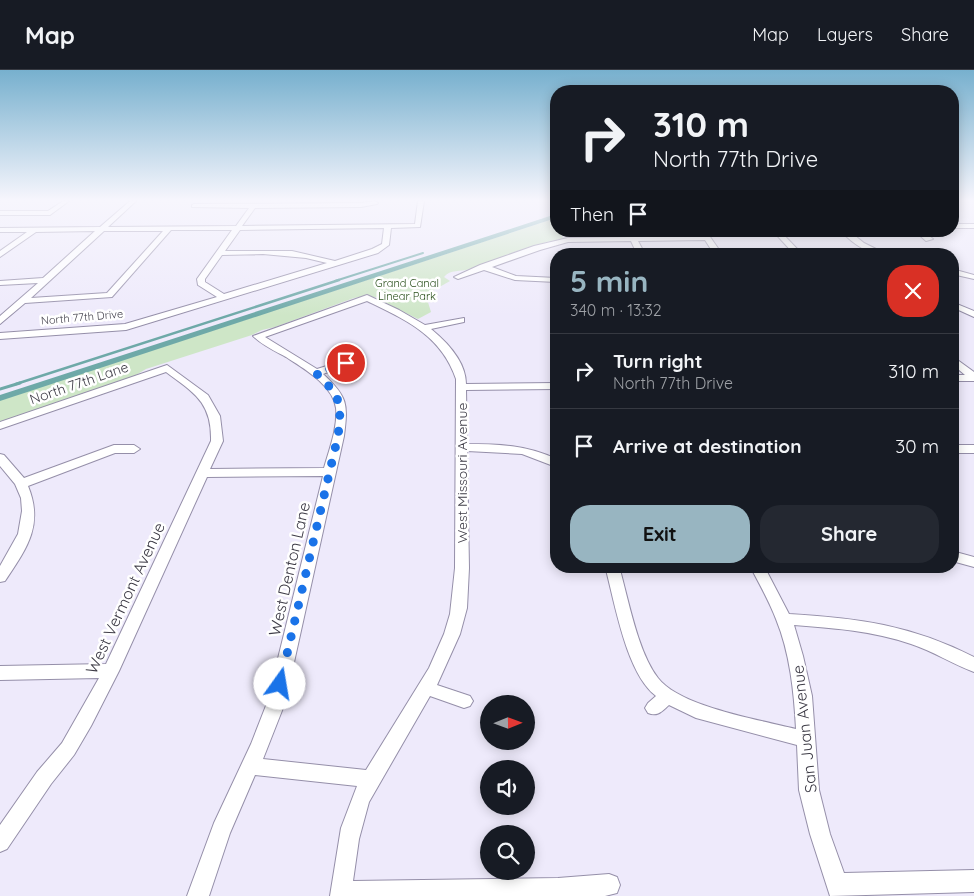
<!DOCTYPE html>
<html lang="en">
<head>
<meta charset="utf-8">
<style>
  body { margin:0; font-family:Quicksand,sans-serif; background:#242831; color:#f1f3f6; height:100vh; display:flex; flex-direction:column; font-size:19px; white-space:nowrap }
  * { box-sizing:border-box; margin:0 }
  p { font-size:16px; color:#9ea1a6 }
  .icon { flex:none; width:28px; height:28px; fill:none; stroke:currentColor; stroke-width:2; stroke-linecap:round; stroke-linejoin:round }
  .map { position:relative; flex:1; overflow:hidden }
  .drawer { position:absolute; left:550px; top:178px; width:409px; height:325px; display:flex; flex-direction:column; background:#171b24; border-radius:20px; box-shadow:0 2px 12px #0003 }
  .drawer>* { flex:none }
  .hud { position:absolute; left:550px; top:15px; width:409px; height:152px; border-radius:20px; box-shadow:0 2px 12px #0003; background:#171b24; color:#f1f3f6; overflow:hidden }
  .needle { width:32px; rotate:89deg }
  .controls { position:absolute; left:480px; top:625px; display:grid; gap:10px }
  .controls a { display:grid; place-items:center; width:55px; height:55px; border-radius:50%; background:#171b24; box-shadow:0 2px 12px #0003; font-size:25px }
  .pin { position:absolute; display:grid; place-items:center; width:42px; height:42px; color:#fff; margin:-21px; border:2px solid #fff; border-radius:50%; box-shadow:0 1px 5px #0007 }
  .me { position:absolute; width:55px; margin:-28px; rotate:13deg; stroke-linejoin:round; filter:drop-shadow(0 0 4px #0008) }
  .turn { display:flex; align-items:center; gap:18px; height:105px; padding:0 20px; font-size:22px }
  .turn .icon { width:65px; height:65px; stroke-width:2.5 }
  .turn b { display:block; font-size:35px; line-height:42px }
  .then { display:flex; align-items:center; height:48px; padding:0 20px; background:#0003; gap:10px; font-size:19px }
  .round { display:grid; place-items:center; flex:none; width:52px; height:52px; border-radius:20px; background:#242831 }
  .headline { display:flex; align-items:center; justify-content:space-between; height:85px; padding:0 20px }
  h1 { font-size:30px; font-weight:700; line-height:38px; color:#98b5c1 }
  .primary-button { display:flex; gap:10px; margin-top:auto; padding:10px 20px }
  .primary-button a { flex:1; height:58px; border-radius:20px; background:#98b5c1; color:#111; font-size:20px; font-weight:700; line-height:58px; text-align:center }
  .primary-button a+a { background:#242831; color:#f1f3f6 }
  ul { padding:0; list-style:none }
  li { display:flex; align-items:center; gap:15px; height:75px; padding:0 20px; border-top:1px solid #363941 }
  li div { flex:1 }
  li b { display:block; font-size:19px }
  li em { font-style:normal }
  header { display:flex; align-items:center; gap:30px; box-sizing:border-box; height:70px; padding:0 25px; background:#171b24; border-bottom:1px solid #363941 }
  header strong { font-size:24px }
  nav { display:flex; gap:28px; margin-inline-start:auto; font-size:18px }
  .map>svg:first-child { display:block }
  .green { fill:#cee6c7 }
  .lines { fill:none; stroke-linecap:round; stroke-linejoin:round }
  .stream-far2 { stroke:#6ea9a8; stroke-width:2 }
  .stream-far1 { stroke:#6ea9a8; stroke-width:2.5 }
  .stream { stroke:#6ea9a8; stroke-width:3 }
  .canal { fill:#6ea9a8; fill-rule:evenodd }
  .minor-casing { stroke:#958fa9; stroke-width:2 }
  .minor { fill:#fff; fill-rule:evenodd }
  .route { stroke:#1a73e8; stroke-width:9; stroke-dasharray:0 16.2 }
  .labels { text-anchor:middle; stroke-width:5; stroke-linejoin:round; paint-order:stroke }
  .far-park-label { font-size:11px; fill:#294f1b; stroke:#fff }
  .far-street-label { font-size:11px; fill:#3d3b46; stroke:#fff }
  .street-label { font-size:14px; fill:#3d3b46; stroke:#fff }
  .near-street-label { font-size:16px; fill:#3d3b46; stroke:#fff }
</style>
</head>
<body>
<header>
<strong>Map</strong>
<nav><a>Map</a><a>Layers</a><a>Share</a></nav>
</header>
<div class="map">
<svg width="974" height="826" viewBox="0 0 974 826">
  <rect width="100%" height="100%" fill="#eeeafb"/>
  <path class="green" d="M556 148V161H560L563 169C531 173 500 189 469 199 461 202 450 199 444 207L450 211 429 223V228L427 229 431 242 418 249 385 233 380 228 365 226 354 228 275 257 262 260 252 265 146 299 136 305 0 352V330Z"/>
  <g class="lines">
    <path class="stream-far2" d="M335 211 423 183"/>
    <path class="stream-far1" d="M16 314 339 210"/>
    <path class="stream" d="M0 319 20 313"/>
    <path class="canal" d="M556 144V148L0 331V325Z"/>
    <defs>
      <g id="minor">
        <path d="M63 131H69L50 145H0V141H48Z"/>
        <path d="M130 131H136L108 157 236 156 249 138 192 137V135L194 134 361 133 375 131 378 133 377 134 361 137 255 138 242 156 415 154 418 131H424L420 157 391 158 389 175 378 183 126 260 0 269V263L125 254 217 227 198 215 197 209 232 160H171L112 227 25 233 0 254V246L38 213 0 215V211L43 208 95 161 36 162 0 187V181L27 162H0V158L100 157ZM384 158 382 174 372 179 335 191 292 181H225L240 160ZM104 161H163L107 223 31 228ZM263 184 306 188 327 193 224 224 205 212V209L222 185Z"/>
        <path d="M952 138 955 139V141L952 142Z"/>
        <rect x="952" y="154" width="22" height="4"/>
        <path d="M699 161H706L722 184H714L705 170 638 171 645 184H637L631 171 568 172 540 180 492 197 516 206 556 208V212L515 210 484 200 458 209 454 207 480 195 534 176 568 168 702 166Z"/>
        <path d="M773 161H780L802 184H794Z"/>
        <path d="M841 161H849L864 173 886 184C867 184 853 174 841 161Z"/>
        <path d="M915 161H923L933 169 926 171Z"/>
        <path d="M952 199 974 205V209L952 204Z"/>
        <path d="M367 225 399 240 425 255 464 248V252L431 259C447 272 466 292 466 314L556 313V319L466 320 467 374C498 374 528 375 556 389V397L522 384 467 381 469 498 467 538 460 564 437 615 470 626 473 631 470 636 464 638 430 626 369 732 359 769 353 811 558 808 609 804 617 807 620 815 617 823 605 826H330L341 758 357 716 255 705 230 763 209 826H187L214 753 251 674 267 633 323 406 207 407 119 601 91 656 74 685 51 714 7 779 0 782V755L37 702 62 673 99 608 0 610V596L106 594 211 371C212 332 194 323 166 302L0 359V352L167 295 208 325 220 346 223 371 210 399 324 398C329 380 338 357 336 338 333 315 303 298 286 287 275 281 262 275 253 266ZM367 231C406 250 441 265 456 309L455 498 450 544 444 564 429 598 366 700 263 689 285 633 344 366C348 334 348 327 323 304L351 293 346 290 317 299 265 267Z"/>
        <path d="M952 232 974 241V247L952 237Z"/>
        <path d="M952 286 974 302V311H952V305H965L952 294Z"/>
        <path d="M114 375H134L140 379 134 383H115L28 416C44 455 27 478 5 511L0 512V496L18 464 22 441 21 428 15 414 0 396V384L4 385 24 408Z"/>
        <rect x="952" y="375" width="22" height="8"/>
        <path d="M952 481 974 487V497L952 491Z"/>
        <path d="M605 496H619C628 528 638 583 658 608 680 637 761 650 796 659 794 622 790 583 776 549 769 531 759 513 750 496H764L789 544C858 548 911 555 974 587V602C952 594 933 581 911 574 873 561 834 558 794 555L803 586 812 626 819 720 830 764 844 803 974 800V822L830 826 810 764 799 720 797 675 696 648 669 635C662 641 658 647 648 643L645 638 648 633 656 626C626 603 615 533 605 496Z"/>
      </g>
    </defs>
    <use href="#minor" class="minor-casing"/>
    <use href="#minor" class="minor"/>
  </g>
  <linearGradient id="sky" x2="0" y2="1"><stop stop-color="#77b0ce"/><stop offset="0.53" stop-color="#f7f6fd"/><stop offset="1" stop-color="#f7f6fd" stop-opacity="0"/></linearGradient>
  <rect width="974" height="246" fill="url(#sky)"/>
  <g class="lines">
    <path class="route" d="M280 614 338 366C342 332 341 327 316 303L346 293"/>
  </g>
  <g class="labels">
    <g class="far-park-label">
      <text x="407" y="217">Grand Canal<tspan x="407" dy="13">Linear Park</tspan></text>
    </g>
    <g class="far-street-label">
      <text transform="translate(82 247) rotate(-5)" y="4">North 77th Drive</text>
    </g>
    <g class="street-label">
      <text transform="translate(79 313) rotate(-19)" y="5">North 77th Lane</text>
      <text transform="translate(462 403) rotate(-90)" y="5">West Missouri Avenue</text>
    </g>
    <g class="near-street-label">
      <text transform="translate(289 499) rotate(-77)" y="6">West Denton Lane</text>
      <text transform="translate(125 528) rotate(-65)" y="6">West Vermont Avenue</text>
      <text transform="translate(804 659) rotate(-96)" y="6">San Juan Avenue</text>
    </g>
  </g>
</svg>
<div class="controls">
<a><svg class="needle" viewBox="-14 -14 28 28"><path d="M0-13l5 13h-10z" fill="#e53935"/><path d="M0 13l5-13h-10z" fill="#9ea1a6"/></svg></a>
<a><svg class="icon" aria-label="sound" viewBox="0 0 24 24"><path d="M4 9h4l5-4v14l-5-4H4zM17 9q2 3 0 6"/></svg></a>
<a><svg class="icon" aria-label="search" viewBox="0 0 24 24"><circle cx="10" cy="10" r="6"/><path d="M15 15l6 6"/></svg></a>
</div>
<div class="pin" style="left:346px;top:293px;background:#d93025"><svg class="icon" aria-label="arrive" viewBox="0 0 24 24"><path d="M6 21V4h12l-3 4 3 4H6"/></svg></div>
<svg class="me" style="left:280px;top:614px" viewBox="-20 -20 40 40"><circle r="19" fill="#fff"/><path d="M0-13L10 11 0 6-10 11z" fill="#1a73e8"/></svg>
<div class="hud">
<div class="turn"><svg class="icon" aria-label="right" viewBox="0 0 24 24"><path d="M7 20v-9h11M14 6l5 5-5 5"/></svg><div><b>310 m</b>North 77th Drive</div></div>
<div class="then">Then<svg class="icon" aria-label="arrive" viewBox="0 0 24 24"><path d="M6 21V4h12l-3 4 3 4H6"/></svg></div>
</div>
<section class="drawer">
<div class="headline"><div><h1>5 min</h1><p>340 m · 13:32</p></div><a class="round" style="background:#d93025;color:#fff"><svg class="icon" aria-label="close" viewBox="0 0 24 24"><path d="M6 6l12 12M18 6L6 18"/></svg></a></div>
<ul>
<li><svg class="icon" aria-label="right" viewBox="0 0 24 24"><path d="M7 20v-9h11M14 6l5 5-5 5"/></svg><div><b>Turn right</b><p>North 77th Drive</p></div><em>310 m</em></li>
<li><svg class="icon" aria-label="arrive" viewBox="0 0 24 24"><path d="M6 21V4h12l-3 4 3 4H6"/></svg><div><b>Arrive at destination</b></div><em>30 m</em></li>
</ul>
<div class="primary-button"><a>Exit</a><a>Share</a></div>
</section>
</div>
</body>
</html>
